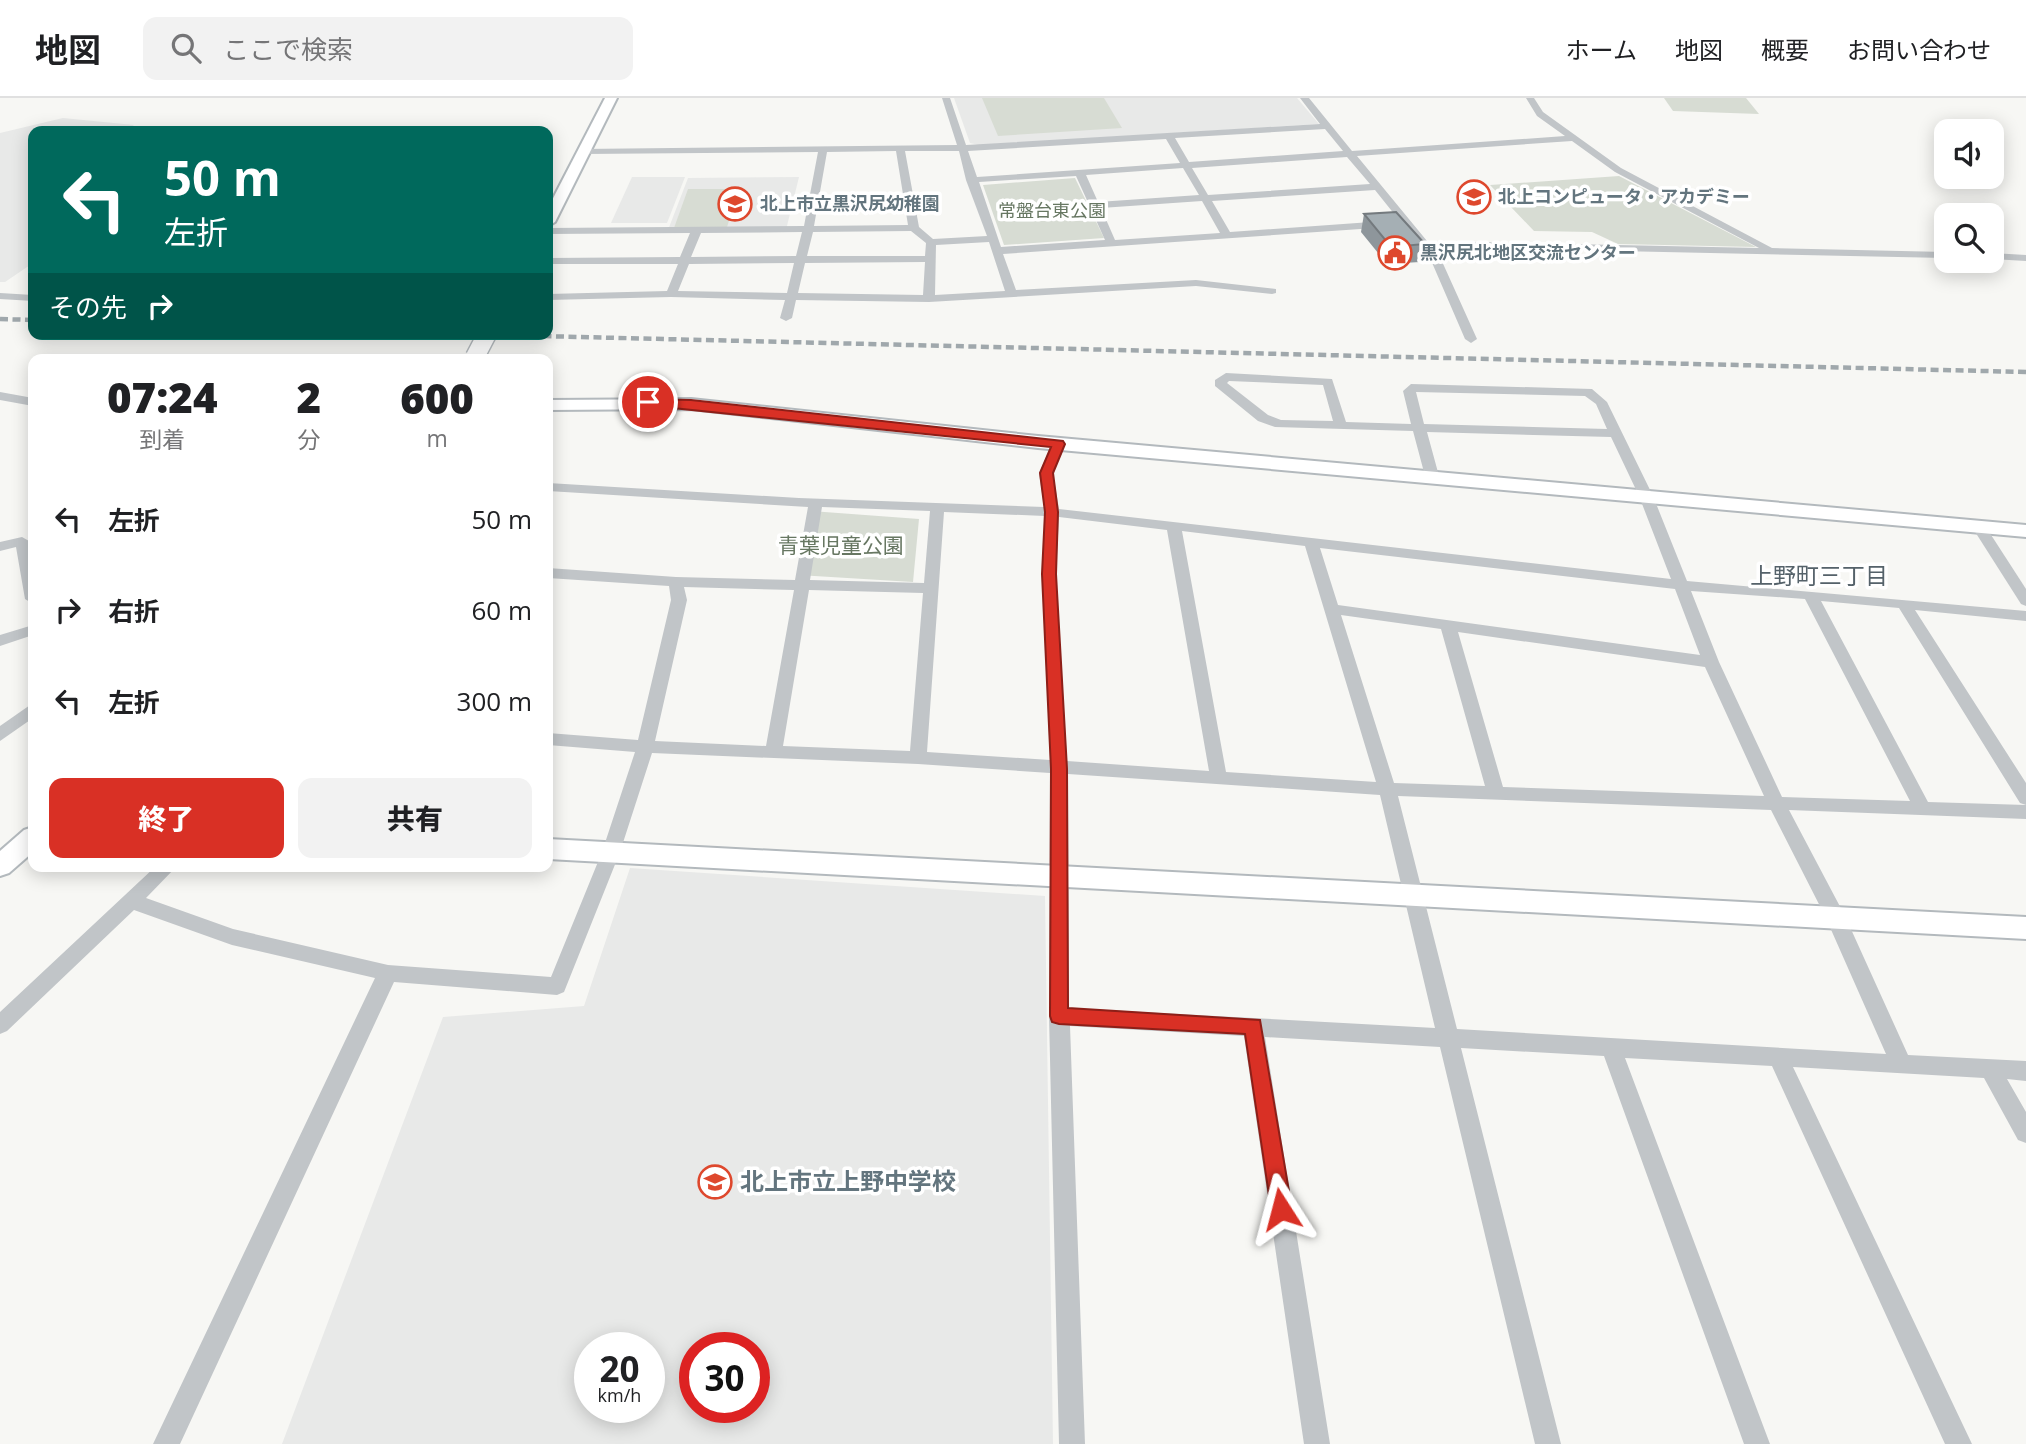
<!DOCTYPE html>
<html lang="ja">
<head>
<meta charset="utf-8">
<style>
  body { margin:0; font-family:"Open Sans","Noto Sans JP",sans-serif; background:#f2f2f2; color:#202124; height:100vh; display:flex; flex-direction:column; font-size:26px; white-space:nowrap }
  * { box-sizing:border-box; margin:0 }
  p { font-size:23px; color:#757577 }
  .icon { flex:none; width:38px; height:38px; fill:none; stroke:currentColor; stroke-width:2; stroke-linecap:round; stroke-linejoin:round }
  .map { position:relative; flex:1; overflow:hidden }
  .drawer { position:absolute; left:28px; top:256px; width:525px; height:518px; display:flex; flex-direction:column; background:#fff; border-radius:14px; box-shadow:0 4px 18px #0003 }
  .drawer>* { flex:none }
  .hud { position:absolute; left:28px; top:28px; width:525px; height:214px; border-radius:14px; box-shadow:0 4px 18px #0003; background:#00695c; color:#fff; overflow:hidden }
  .controls { position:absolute; left:1934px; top:21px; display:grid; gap:14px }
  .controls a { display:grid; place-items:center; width:70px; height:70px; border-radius:14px; background:#fff; box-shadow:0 4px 18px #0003; font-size:35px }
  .speed { position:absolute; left:574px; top:1234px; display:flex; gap:14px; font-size:35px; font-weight:700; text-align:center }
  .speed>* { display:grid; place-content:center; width:91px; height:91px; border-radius:50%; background:#fff; box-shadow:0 4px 18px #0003; line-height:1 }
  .speed small { font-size:18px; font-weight:400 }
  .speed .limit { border:10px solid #d22; background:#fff; color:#111 }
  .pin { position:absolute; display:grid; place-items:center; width:60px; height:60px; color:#fff; margin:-30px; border:4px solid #fff; border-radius:50%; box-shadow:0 2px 7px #0007 }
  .me { position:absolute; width:77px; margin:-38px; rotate:351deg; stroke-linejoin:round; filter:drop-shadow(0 0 5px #0008) }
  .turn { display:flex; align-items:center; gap:24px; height:147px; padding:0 21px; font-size:32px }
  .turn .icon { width:91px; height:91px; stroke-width:2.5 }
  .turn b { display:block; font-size:49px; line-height:60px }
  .then { display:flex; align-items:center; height:66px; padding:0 21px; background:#0003; gap:14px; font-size:26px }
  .eta { display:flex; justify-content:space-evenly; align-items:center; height:119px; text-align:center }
  .eta b { font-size:42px; font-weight:800; line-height:49px }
  .action { display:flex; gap:14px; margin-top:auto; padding:14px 21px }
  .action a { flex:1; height:80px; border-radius:14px; background:#d93025; color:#fff; font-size:28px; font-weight:800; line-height:80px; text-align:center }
  .action a+a { background:#f2f2f2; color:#202124 }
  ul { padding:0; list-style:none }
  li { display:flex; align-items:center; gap:21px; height:91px; padding:0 21px }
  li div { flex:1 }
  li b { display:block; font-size:26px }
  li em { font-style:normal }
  header { display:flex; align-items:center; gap:42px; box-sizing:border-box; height:98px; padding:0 35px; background:#fff; border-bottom:2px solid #e0e0e0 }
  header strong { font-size:33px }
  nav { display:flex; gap:38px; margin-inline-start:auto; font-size:24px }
  .search { width:490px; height:63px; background:#f2f2f2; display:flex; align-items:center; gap:18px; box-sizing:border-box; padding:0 24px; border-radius:14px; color:#757577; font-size:26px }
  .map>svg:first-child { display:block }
  .built { fill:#e8e9e8; fill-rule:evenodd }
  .green { fill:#d7dcd3 }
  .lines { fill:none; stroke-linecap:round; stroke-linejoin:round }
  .secondary-casing { stroke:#b3b9bd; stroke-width:4 }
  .street { fill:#c1c5c8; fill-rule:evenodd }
  .secondary { fill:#fff; fill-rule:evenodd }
  .rail { stroke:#a0a8ac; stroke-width:4.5; stroke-dasharray:8 4.5; stroke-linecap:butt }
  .secondary-bridge-casing { stroke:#b3b9bd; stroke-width:21; stroke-linecap:butt }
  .secondary-bridge { stroke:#fff; stroke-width:18 }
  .wall { fill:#8e969b }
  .building { fill:#a5afb4; stroke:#747a7e; stroke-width:2 }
  .route { fill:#d93025; stroke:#8d1f18; stroke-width:2 }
  .labels { text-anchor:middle; stroke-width:7; stroke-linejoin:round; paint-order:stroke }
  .far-poi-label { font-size:18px; font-weight:bold; fill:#63757e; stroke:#fff; text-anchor:start }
  .far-park-label { font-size:18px; fill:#677762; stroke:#fff }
  .park-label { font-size:21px; fill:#677762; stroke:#fff }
  .neighbourhood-label { font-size:23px; fill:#55626a; stroke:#fff }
  .near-poi-label { font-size:24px; font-weight:bold; fill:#63757e; stroke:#fff; text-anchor:start }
</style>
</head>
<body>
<header>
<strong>地図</strong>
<div class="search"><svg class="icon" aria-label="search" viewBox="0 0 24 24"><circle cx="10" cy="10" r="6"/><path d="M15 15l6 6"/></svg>ここで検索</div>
<nav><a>ホーム</a><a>地図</a><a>概要</a><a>お問い合わせ</a></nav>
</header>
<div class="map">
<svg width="2026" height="1346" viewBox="0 0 2026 1346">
  <rect width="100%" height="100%" fill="#f7f7f4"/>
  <g class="built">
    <path d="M954 0H1297L1319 26 979 47 970 45Z"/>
    <path d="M63 20 134 27 124 33H33V165L5 184H0V35Z"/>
    <path d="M632 79H685L667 125H611Z"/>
    <path d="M799 79 786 132H668L688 80Z"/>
    <path d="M630 770 1045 798 1053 1346H282L443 919 584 908ZM590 1250H649V1309H590ZM695 1250H754V1309H695Z"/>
  </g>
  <g class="green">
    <path d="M982 0H1104L1122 30 998 38Z"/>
    <path d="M1664 0H1746L1759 16 1673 13Z"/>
    <path d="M1619 78 1756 149 1618 146 1592 134 1534 133 1490 87Z"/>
    <path d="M1075 80 1104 140 1004 147 983 87Z"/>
    <path d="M688 91H739L727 129 674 130Z"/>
    <path d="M811 413 919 421 913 484 798 477Z"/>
  </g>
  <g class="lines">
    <defs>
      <g id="secondary">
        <path d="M605 0H617L555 124 548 128V110Z"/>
        <path d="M691 301 1038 338 2026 427V439L1038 350 691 311 548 312V302Z"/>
        <path d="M33 729V754L9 775 0 778V753L24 732Z"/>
        <path d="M548 741 2026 819V841L548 761Z"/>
      </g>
    </defs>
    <use href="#secondary" class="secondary-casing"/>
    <g class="street">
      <path d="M942 0H950L966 47 1320 26 1300 0H1309L1352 53 1565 38 1537 18 1526 0H1534L1543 14 1621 70 1772 150 1946 154V160L1433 149 1440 159 1477 241 1471 245 1465 241 1430 160 1404 128 1003 156 1016 192 1196 182 1276 191V195L1272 196 1196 188 929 204 796 202 792 220 786 223 780 220 785 202 671 199 548 202V196L667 193 678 166H548V160L680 159 690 135 548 136V130L804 128 818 54 584 56 581 55V51L957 47ZM1325 31 1343 53 1189 64 1175 40ZM1166 41 1180 65 977 79 968 53ZM1572 43 1615 74 1759 150 1427 143 1357 58ZM896 53 908 127 814 128 827 54ZM905 53H959L966 82 987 138 933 141 919 129ZM1347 59 1370 86 1208 97 1192 70ZM1183 70 1199 97 1098 104 1086 77ZM1076 78 1105 142 1001 149 979 84ZM1375 92 1399 122 1230 134 1212 103ZM1202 103 1220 135 1115 142 1101 110ZM911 133 926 145 925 158H807L813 134ZM802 134 796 158 691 159 701 135ZM989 144 1005 193 935 197 936 147ZM925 164 923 197 798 195 805 165ZM794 165 787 195 678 193 689 166Z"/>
      <path d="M1992 155 2026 157V163L1992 161Z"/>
      <path d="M0 195 33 197V203L0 201Z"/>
      <path d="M1226 275 1332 281 1346 324 1411 326 1403 293 1411 286 1592 291 1607 304 1653 398 1687 483 2026 513V523L1915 512 2026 685V707L2020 705 1899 510 1821 503 1928 704 2026 707V721L1789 712 1845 818 1908 957 2026 963V983L2007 981 2026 1014V1045L2018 1042 1984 980 1793 969 1972 1346H1945L1772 968 1625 960 1770 1346H1744L1604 958 1461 950 1561 1346H1535L1440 949 1265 939 1330 1346H1304L1244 938 1070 928 1085 1346H1059L1049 918 1050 675 918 666 652 655 620 754 564 894 557 897 394 884 180 1346H153L375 880 232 847 134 812 7 933 0 936V914L156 768H177L146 800 233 831 388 867 551 879 602 754 635 654 548 647V635L638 642 671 502 669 488 548 480V470L676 479 795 482 808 409 548 393V385L799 400 1044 409 1039 375 1052 346 1059 342 1066 346 1053 375 1059 411 1671 481 1639 398 1611 339 1427 334 1439 378 1432 382 1425 378 1413 333 1275 329 1258 323 1215 288V282ZM1229 283 1323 287 1333 323 1281 322 1268 317 1227 285ZM1416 294 1585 298 1596 306 1607 331 1424 326ZM822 409 930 413 924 485 810 482ZM944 414 1045 418 1042 476 1050 662 927 654ZM1059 419 1167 432 1209 673 1067 663 1056 476ZM1182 433 1305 448 1376 684 1226 674ZM1320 450 1675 491 1700 557 1338 507ZM684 489 794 492 766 648 655 643 687 502ZM809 492 923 495 910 653 783 648ZM1691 493 1805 501 1910 703 1782 699 1719 564ZM1341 517 1441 531 1485 688 1394 685ZM1458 534 1705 569 1764 698 1503 689ZM1068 676 1380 697 1435 930 1069 910ZM1398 698 1771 712 1825 818 1886 956 1457 931Z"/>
      <path d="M0 294 33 300V308L0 302Z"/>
      <path d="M1979 425 1984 426 2026 491V508L2021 506 1972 429Z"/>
      <path d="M22 439 29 443 33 463V506L25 501 16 449 0 453V444Z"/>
      <path d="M33 527V537L0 548V537Z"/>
      <path d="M33 605V620L0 643V628Z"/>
    </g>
    <use href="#secondary" class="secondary"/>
    <g class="rail">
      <path d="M0 221 33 222"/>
      <path d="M456 236 2026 274"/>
    </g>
    <defs>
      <path id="secondary-bridge" d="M475 259 487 236"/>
    </defs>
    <use href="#secondary-bridge" class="secondary-bridge-casing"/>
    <use href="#secondary-bridge" class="secondary-bridge"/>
  </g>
  <path class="wall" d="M1364 116 1425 146 1420 164 1387 166 1361 134Z"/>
  <path class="building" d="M1396 114 1425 146 1391 149 1364 116Z"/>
  <path class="route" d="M648 301 691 302 1063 343 1065 346 1053 375 1058 414 1056 476 1067 671 1068 910 1260 922 1292 1111 1289 1118 1281 1121 1274 1118 1271 1111 1245 936 1059 926 1052 924 1050 918 1051 671 1042 476 1045 414 1040 375 1051 349 644 307V302Z"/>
  <defs>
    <symbol id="university-ring" viewBox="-11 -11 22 22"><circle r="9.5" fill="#fff" stroke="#de482d" stroke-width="1.5"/><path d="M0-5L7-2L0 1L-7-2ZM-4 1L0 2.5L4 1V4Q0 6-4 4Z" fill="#de482d"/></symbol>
    <symbol id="school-ring" viewBox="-11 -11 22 22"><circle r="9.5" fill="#fff" stroke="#de482d" stroke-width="1.5"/><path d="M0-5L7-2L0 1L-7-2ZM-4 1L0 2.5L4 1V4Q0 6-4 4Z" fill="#de482d"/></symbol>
    <symbol id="civic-ring" viewBox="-11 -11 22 22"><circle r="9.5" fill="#fff" stroke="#de482d" stroke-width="1.5"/><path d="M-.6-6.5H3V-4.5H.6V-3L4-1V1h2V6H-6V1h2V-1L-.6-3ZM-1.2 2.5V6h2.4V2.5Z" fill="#de482d"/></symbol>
  </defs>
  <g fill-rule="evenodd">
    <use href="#university-ring" x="1455" y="80" width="38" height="38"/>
    <use href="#school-ring" x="716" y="87" width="38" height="38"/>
    <use href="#civic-ring" x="1376" y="136" width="38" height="38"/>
    <use href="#school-ring" x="696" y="1065" width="38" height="38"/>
  </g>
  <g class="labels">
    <g class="far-poi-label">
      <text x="1498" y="105">北上コンピュータ・アカデミー</text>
      <text x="760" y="112">北上市立黒沢尻幼稚園</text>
      <text x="1420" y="161">黒沢尻北地区交流センター</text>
    </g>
    <g class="far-park-label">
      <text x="1052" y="119">常盤台東公園</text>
    </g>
    <g class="park-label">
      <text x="841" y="455">青葉児童公園</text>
    </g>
    <g class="neighbourhood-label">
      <text x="1819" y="486">上野町三丁目</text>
    </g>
    <g class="near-poi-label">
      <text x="740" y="1092">北上市立上野中学校</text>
    </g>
  </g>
</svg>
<div class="controls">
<a><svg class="icon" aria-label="sound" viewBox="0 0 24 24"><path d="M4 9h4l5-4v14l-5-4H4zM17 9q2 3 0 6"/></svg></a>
<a><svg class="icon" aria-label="search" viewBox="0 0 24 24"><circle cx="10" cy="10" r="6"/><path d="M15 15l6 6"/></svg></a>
</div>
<div class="speed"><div>20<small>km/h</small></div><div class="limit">30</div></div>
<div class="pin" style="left:648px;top:304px;background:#d93025"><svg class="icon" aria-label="arrive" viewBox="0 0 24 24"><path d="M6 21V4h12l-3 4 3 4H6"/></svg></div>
<svg class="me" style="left:1281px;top:1111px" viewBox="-20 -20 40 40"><path d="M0-17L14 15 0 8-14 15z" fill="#d93025" stroke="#fff" stroke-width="4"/></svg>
<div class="hud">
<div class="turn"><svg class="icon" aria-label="left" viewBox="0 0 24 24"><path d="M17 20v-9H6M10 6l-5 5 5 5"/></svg><div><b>50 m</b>左折</div></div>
<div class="then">その先<svg class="icon" aria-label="right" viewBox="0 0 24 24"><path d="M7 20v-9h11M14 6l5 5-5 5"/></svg></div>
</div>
<section class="drawer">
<div class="eta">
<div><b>07:24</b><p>到着</p></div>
<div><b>2</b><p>分</p></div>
<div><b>600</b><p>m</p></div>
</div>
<ul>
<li><svg class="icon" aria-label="left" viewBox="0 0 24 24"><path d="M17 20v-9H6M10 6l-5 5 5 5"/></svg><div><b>左折</b></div><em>50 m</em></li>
<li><svg class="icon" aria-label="right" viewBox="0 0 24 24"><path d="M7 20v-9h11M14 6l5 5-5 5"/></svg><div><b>右折</b></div><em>60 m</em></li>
<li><svg class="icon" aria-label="left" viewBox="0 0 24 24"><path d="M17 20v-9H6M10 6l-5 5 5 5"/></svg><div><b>左折</b></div><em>300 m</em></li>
</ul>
<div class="action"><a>終了</a><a>共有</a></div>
</section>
</div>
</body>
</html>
